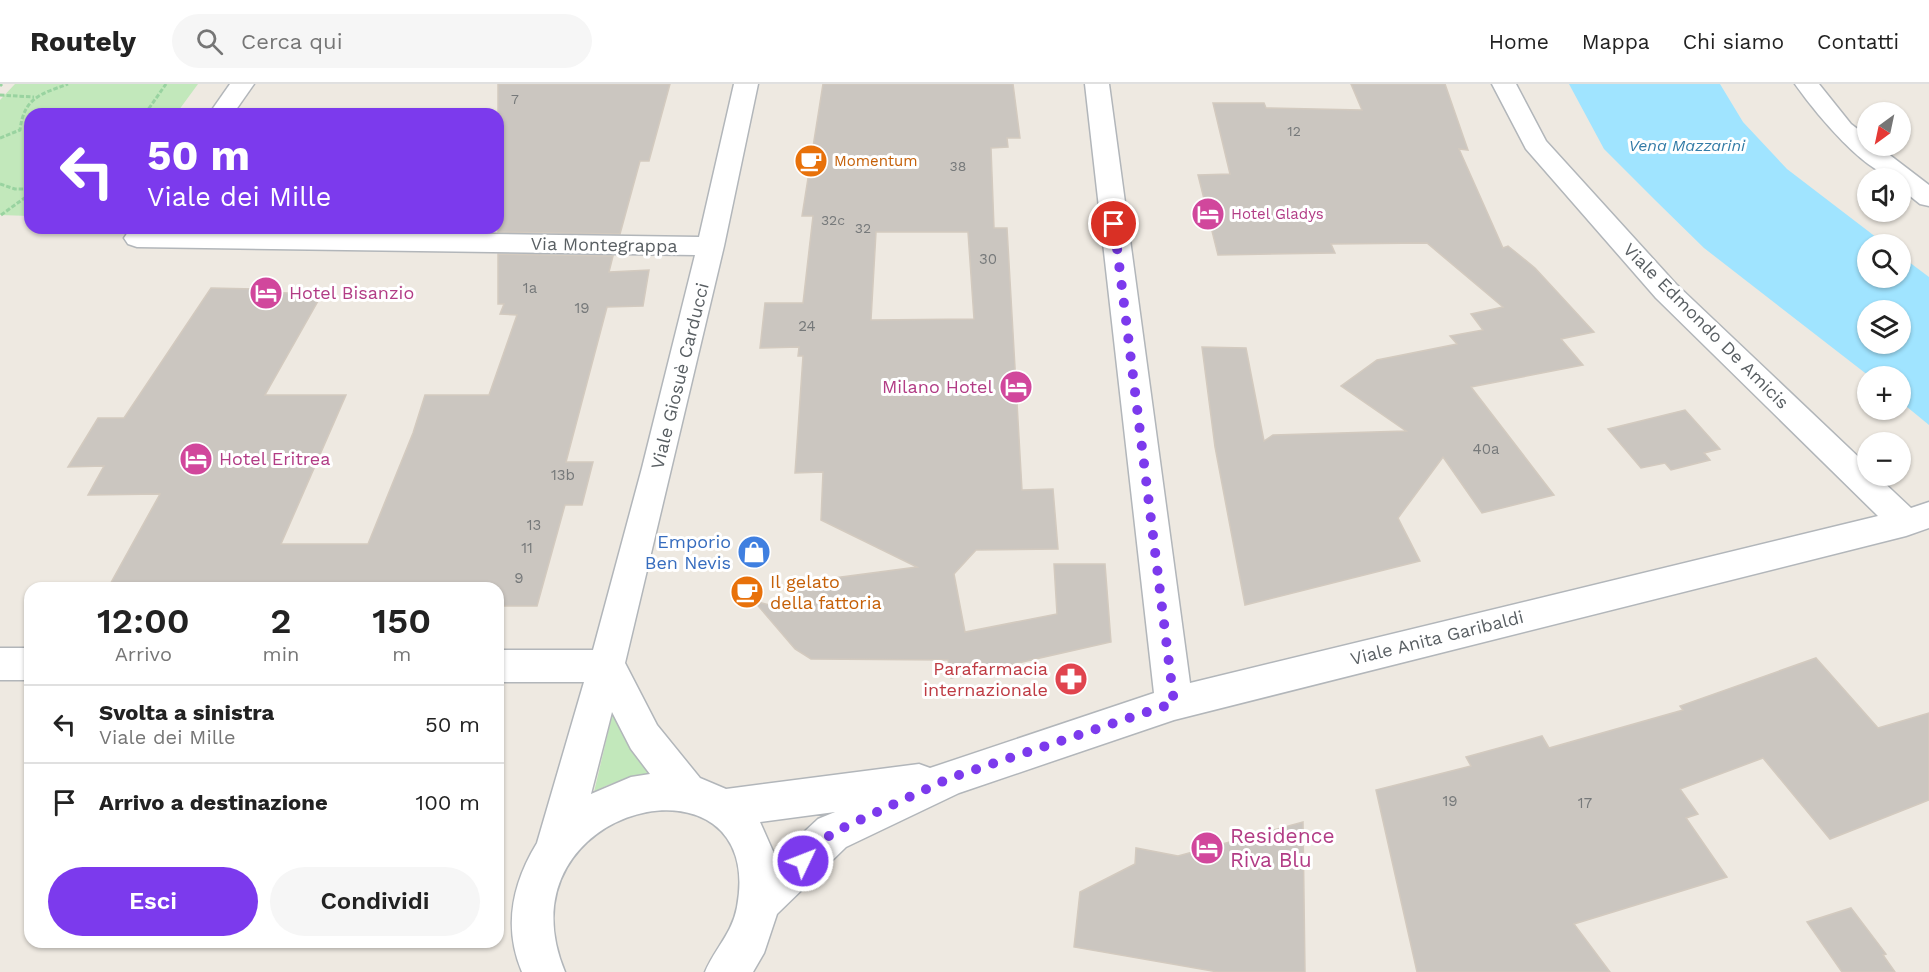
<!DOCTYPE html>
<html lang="it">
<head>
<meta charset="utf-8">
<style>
  body { margin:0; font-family:"Work Sans",sans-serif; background:#f6f6f6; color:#222; height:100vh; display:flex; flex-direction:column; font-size:22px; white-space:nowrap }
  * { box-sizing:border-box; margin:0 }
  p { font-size:20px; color:#767676 }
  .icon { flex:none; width:33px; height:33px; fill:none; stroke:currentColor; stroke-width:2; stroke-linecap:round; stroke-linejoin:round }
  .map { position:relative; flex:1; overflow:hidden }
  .side { position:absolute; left:24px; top:498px; width:480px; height:366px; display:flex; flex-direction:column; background:#fff; border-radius:18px; box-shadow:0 2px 4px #0004 }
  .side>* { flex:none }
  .banner { position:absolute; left:24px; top:24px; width:480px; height:126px; border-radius:18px; box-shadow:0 2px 4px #0004; background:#7c3aed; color:#fff; overflow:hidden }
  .needle { width:39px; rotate:213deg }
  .controls { position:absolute; left:1857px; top:18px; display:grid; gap:12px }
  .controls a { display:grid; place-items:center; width:54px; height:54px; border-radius:50%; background:#fff; box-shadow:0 2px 4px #0004; font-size:30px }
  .pin { position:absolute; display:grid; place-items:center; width:51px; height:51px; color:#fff; margin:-26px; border:3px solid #fff; border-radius:50%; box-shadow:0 2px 6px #0007 }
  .me { position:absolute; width:66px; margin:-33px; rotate:47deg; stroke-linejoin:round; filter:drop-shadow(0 0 4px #0008) }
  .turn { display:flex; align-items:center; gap:21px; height:126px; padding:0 24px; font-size:27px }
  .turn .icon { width:78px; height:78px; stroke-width:2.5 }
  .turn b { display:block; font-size:42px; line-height:51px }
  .eta { display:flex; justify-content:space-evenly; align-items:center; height:102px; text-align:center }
  .eta b { font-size:36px; font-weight:600; line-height:42px }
  .action { display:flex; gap:12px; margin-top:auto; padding:12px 24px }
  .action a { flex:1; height:69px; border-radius:36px; background:#7c3aed; color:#fff; font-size:24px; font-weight:600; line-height:69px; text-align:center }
  .action a+a { background:#f6f6f6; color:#222 }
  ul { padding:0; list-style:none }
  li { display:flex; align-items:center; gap:18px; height:78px; padding:0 24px; border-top:2px solid #e0e0e0 }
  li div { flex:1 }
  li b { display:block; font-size:22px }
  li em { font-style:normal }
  header { display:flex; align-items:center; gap:36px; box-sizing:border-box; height:84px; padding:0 30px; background:#fff; border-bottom:2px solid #e0e0e0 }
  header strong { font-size:28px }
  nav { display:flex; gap:33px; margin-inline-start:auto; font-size:21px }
  .search { width:420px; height:54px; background:#f6f6f6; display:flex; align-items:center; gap:15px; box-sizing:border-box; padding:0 21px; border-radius:33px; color:#767676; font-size:22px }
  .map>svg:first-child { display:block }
  .green { fill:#c2e8bb }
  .water { fill:#a0e4ff; fill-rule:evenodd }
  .building { fill:#cbc6c0; stroke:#d3cabf; stroke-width:1.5; fill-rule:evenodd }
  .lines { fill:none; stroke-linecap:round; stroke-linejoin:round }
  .minor-casing { stroke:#b2b6ba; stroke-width:3 }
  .path { stroke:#99d3a0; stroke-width:3; stroke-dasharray:4.5 2; stroke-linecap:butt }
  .minor { fill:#fff; fill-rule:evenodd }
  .route { stroke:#7c3aed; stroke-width:10; stroke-dasharray:0 18 }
  .labels { text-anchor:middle; stroke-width:6; stroke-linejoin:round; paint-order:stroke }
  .far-number-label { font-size:14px; fill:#76797a }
  .far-food-label { font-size:15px; fill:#c56008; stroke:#fff; text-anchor:start }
  .far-hotel-label { font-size:15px; fill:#b23c85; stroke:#fff; text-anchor:start }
  .number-label { font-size:15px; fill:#76797a }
  .far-water-label { font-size:16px; font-style:italic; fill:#327ba6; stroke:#fff }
  .street-label { font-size:18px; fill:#595f63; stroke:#fff }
  .hotel-label { font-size:18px; fill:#b23c85; stroke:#fff; text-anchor:start }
  .shop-label { font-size:18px; fill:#366cbe; stroke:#fff; text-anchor:end }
  .food-label { font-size:18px; fill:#c56008; stroke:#fff; text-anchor:start }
  .health-label { font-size:18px; fill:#be3a42; stroke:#fff; text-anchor:end }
  .near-hotel-label { font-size:21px; fill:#b23c85; stroke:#fff; text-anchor:start }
</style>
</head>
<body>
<header>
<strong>Routely</strong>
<div class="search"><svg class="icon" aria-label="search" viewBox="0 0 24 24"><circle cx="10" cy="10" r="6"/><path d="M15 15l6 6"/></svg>Cerca qui</div>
<nav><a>Home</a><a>Mappa</a><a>Chi siamo</a><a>Contatti</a></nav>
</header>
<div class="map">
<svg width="1929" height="888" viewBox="0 0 1929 888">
  <rect width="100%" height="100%" fill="#eee9e1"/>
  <g class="green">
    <path d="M15 0H198L176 30H30V132L0 131V16Z"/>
    <path d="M615 619 625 656 657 695C631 692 616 696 594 708Z"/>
  </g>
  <path class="water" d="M1569 0H1720L1743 38 1787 85 1885 160H1868V194H1900L1901 172 1929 193V341L1901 318 1900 292H1869L1704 164 1656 117 1604 65ZM1868 226H1900V260H1868Z"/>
  <g class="building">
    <path d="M498 0H670L649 77H640L620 150 498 148Z"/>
    <path d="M823 0H1013L1020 54H1007L1008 63 991 64 994 144H1007L1022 406 1053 405 1058 465 976 466 954 490 965 548 1057 530 1054 480H1105L1111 558 951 594 948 576 811 575 795 565 754 517 796 528V499L917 483 821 436 823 388 795 389 803 272H798L799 263 760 264 765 219H803L813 132H802ZM876 148H968L974 235 871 236Z"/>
    <path d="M1351 0H1445L1468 66 1459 65 1503 164 1508 162 1535 184 1594 248 1561 255 1583 281 1471 303 1554 411 1482 429 1443 373 1398 434 1420 477 1245 521 1215 363 1202 263 1246 264 1264 357 1273 351 1406 347 1341 302 1377 276 1457 260 1450 252 1483 246 1471 230 1503 223 1427 159 1331 160 1335 169 1218 171 1198 91 1230 90 1213 19H1264L1266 24 1362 26Z"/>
    <path d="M498 170 613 172 609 188 649 186 643 222 607 223 566 378H593L582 421H565L537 522H498V504H108L160 410 88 411 104 382 68 383 98 334H124L211 204 254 205 252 208 322 210 265 311H346L281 460H368L413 349 425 311H489L517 231 500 230 504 220H498Z"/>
    <path d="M1685 326 1720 365 1704 369 1710 376 1671 386 1665 379 1641 384 1608 345Z"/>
    <path d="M1816 574 1878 644 1929 629V716L1830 755 1763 674 1680 705 1698 730 1686 734 1727 793 1574 840 1610 888H1417L1376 706 1471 682 1466 673 1542 652 1549 664 1683 626 1680 622Z"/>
    <path d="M1303 738 1305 888H1218L1074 863 1080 808 1135 780 1136 764 1178 772Z"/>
    <path d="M1851 824 1886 870 1883 871 1895 888H1842L1807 838Z"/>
  </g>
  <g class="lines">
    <defs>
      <g id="minor">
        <path d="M230 0H254L233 30H209Z"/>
        <path d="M734 0H758L724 162 625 579 657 641 700 694 726 705 919 680 930 684 1154 609 1085 0H1109L1190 599 1878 432 1656 214 1526 65 1492 0H1516L1546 57 1676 200 1868 382V392H1877L1911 424 1929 418V444L1906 452 1174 636 959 709 846 763 777 830 764 869 753 888H705C715 864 732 850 737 823 768 659 495 719 565 888H522C503 843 512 800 537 759L584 598H498V566H593L642 384 695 171 137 163 128 160 124 154 128 148 137 145 699 153ZM612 628 631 665 650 690 631 693 591 710ZM835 728 818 735 776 774 760 738Z"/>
        <path d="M1795 0H1819L1851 40 1868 53V62H1878L1929 101V122L1920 120 1900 104V94C1868 94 1814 27 1795 0Z"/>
        <rect x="0" y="564" width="30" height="32"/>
      </g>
    </defs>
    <use href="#minor" class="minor-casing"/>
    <g class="path">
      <path d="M0 2 2 0"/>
      <path d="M0 11 34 13"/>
      <path d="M145 30 166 0"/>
      <path d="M0 54 20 46C24 13 41 10 68 0"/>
      <path d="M0 100 15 105H30"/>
      <path d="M1 131 30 110"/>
    </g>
    <use href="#minor" class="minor"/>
  </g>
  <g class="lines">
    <path class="route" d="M803 777 832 749 950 694 1174 619 1114 140"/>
  </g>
  <defs>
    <symbol id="cafe-disc" viewBox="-11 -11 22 22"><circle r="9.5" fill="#e8710a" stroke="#fff"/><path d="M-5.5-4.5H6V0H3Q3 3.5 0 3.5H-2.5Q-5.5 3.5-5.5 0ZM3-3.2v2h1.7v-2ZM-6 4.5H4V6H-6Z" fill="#fff"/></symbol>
    <symbol id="hotel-disc" viewBox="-11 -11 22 22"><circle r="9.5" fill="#d1479c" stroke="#fff"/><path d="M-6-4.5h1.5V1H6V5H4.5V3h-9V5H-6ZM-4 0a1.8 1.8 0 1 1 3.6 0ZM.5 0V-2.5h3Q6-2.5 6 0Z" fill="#fff"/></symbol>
    <symbol id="shop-disc" viewBox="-11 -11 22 22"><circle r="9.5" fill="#3f7fe0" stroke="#fff"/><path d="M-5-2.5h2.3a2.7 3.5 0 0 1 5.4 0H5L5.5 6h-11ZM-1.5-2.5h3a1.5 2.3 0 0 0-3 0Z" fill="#fff"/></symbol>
    <symbol id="pharmacy-disc" viewBox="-11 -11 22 22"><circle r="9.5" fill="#e0444e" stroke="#fff"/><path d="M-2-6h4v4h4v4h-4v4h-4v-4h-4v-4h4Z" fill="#fff"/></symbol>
  </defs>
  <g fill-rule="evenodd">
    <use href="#cafe-disc" x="792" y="58" width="38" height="38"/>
    <use href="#hotel-disc" x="1189" y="111" width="38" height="38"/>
    <use href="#hotel-disc" x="247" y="190" width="38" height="38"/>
    <use href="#hotel-disc" x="997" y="284" width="38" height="38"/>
    <use href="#hotel-disc" x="177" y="356" width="38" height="38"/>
    <use href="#shop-disc" x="735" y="449" width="38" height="38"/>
    <use href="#cafe-disc" x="728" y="489" width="38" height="38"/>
    <use href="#pharmacy-disc" x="1052" y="576" width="38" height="38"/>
    <use href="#hotel-disc" x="1188" y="745" width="38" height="38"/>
  </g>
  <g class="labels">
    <g class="far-number-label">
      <text x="515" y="20">7</text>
      <text x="1294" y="52">12</text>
      <text x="958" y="87">38</text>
      <text x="833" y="141">32c</text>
      <text x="863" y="149">32</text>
    </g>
    <g class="far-food-label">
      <text x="834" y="82">Momentum</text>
    </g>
    <g class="far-hotel-label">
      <text x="1231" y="135">Hotel Gladys</text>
    </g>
    <g class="number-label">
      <text x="988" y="180">30</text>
      <text x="530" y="209">1a</text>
      <text x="582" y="229">19</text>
      <text x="807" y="247">24</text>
      <text x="1486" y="370">40a</text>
      <text x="563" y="396">13b</text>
      <text x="534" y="446">13</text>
      <text x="527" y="469">11</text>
      <text x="519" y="499">9</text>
      <text x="1450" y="722">19</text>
      <text x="1585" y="724">17</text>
    </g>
    <g class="far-water-label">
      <text x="1687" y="67">Vena Mazzarini</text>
    </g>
    <g class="street-label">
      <text transform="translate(604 161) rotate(1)" y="6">Via Montegrappa</text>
      <text transform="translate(1706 242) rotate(45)" y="6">Viale Edmondo De Amicis</text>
      <text transform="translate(680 292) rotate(-76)" y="6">Viale Giosuè Carducci</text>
      <text transform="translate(1437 554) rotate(-14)" y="6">Viale Anita Garibaldi</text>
    </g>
    <g class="hotel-label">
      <text x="289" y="215">Hotel Bisanzio</text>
      <text x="993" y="309" text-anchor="end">Milano Hotel</text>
      <text x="219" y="381">Hotel Eritrea</text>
    </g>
    <g class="shop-label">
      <text x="731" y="464">Emporio<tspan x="731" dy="21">Ben Nevis</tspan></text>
    </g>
    <g class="food-label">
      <text x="770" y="504">Il gelato<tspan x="770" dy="21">della fattoria</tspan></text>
    </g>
    <g class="health-label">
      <text x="1048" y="591">Parafarmacia<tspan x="1048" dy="21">internazionale</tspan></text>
    </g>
    <g class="near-hotel-label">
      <text x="1230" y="759">Residence<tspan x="1230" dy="24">Riva Blu</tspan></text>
    </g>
  </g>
</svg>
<div class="controls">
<a><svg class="needle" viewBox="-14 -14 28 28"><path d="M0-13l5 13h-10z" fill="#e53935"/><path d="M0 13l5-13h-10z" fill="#767676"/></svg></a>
<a><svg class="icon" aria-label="sound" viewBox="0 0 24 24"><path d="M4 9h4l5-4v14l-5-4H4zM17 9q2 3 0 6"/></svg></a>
<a><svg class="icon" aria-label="search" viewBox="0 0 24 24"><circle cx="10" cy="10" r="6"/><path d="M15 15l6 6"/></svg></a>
<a><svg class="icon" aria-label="layers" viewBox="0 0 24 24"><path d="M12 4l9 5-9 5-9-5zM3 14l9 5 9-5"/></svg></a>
<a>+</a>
<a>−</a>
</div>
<div class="pin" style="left:1114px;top:140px;background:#d93025"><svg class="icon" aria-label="arrive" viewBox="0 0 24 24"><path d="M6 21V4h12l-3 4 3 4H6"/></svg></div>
<svg class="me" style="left:803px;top:777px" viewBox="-20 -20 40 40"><circle r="17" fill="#7c3aed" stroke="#fff" stroke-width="3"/><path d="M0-11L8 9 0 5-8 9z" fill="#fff"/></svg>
<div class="banner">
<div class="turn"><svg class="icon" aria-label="left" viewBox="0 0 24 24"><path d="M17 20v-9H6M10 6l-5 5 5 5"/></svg><div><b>50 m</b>Viale dei Mille</div></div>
</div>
<section class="side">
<div class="eta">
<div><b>12:00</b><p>Arrivo</p></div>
<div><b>2</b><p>min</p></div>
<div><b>150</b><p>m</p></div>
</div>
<ul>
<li><svg class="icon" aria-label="left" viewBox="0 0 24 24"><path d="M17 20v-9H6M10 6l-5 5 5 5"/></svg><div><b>Svolta a sinistra</b><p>Viale dei Mille</p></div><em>50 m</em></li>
<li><svg class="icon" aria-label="arrive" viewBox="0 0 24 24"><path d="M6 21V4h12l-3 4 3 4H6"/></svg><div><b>Arrivo a destinazione</b></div><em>100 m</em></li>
</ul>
<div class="action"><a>Esci</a><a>Condividi</a></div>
</section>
</div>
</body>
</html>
